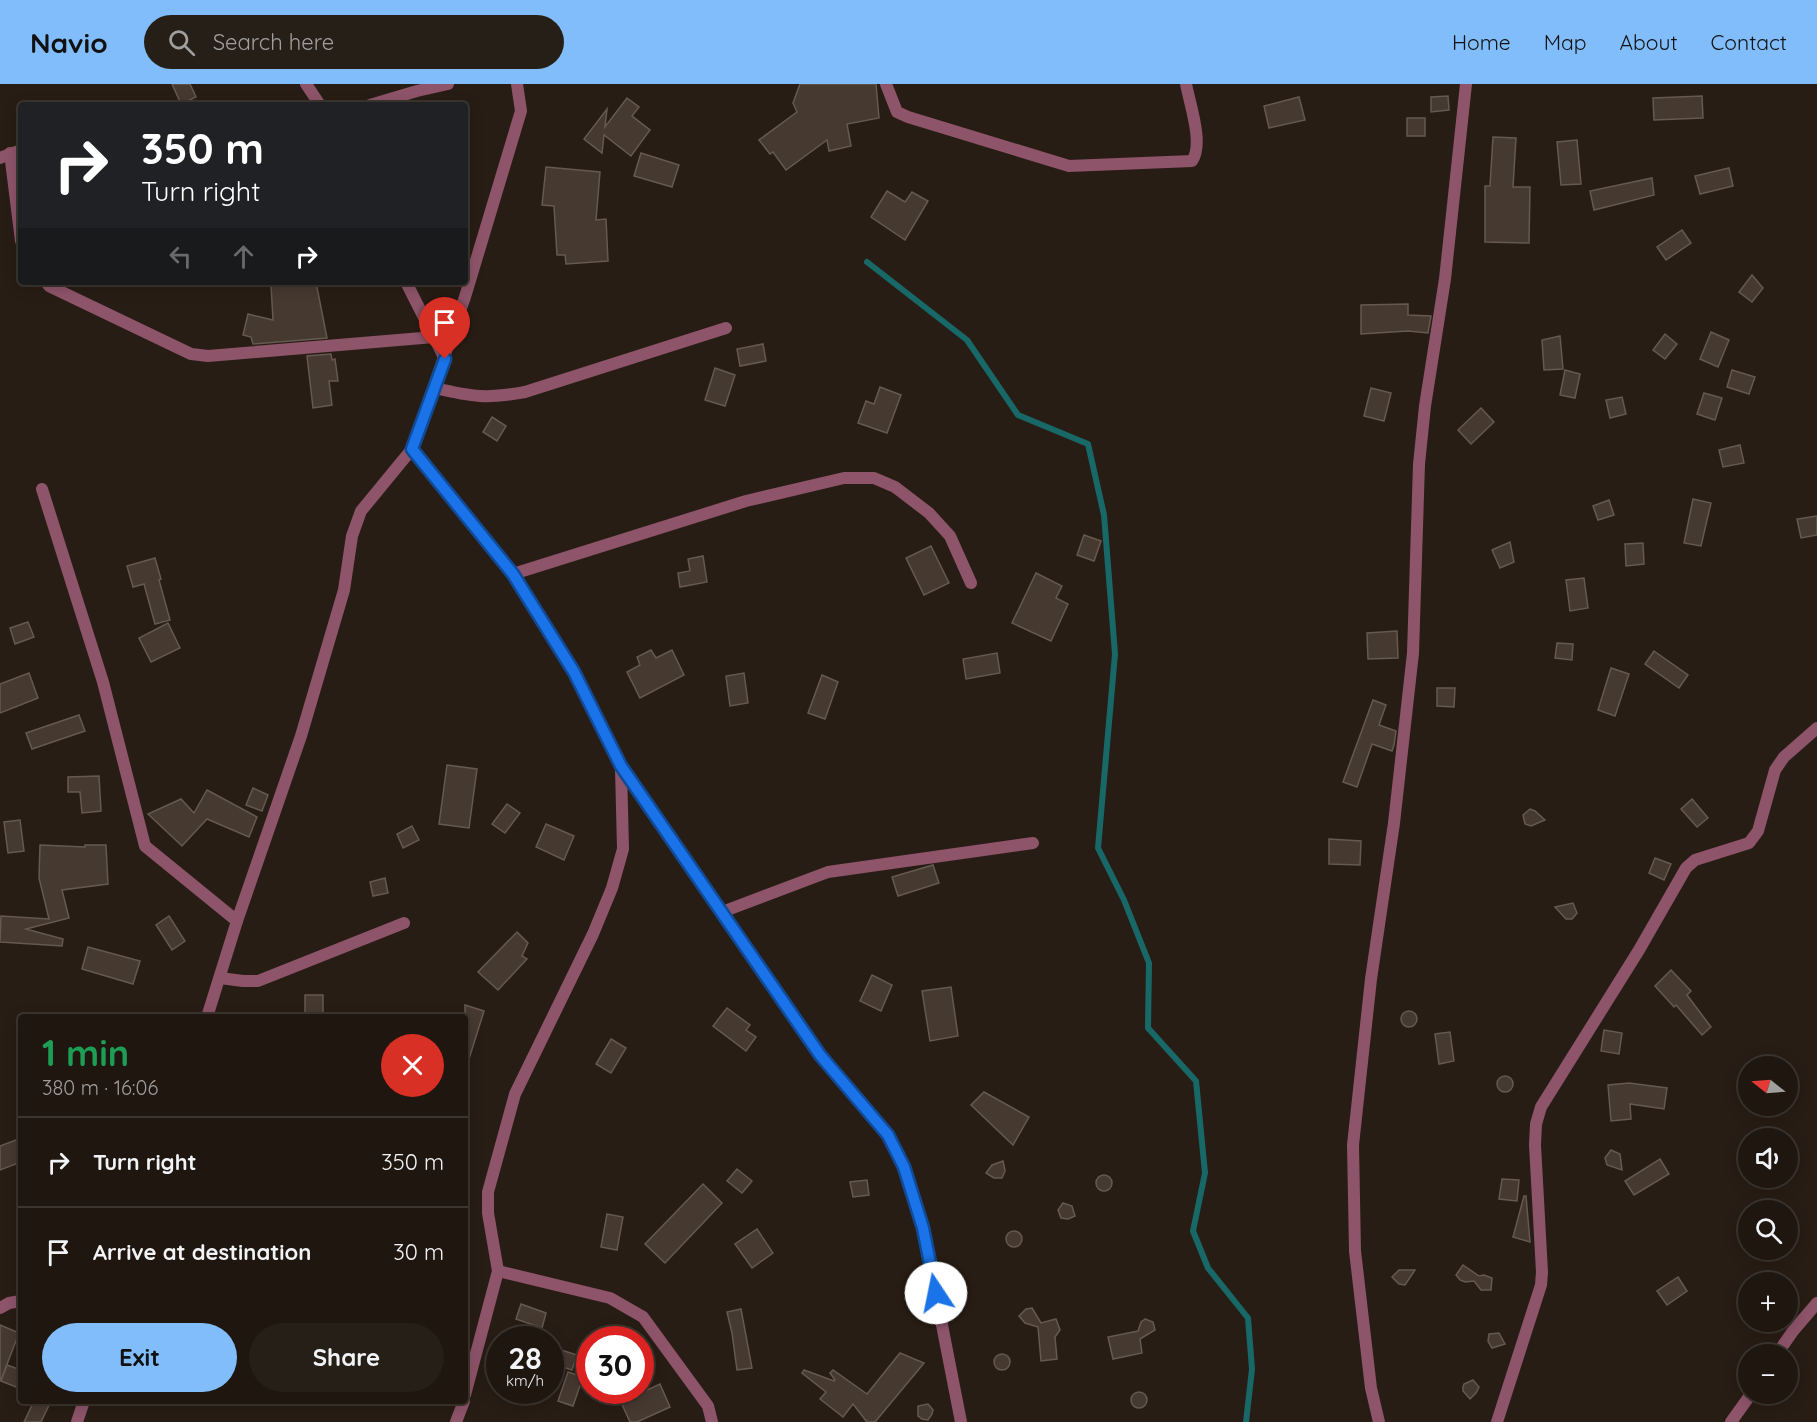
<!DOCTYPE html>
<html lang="en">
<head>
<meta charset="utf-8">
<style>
  body { margin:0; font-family:Quicksand,sans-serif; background:#261f18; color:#f1f3f6; height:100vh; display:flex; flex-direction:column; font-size:22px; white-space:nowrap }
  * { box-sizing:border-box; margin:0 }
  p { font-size:20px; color:#a19f9e }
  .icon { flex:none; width:33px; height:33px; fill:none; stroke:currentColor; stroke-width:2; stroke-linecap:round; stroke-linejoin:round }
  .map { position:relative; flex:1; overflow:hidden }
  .panel { position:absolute; left:18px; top:930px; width:450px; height:390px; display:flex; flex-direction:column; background:#1e160f; border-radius:6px; box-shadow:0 3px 15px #0003,0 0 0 2px #3c352f }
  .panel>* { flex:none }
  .banner { position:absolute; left:18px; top:18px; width:450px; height:183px; border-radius:6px; box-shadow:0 3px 15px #0003,0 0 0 2px #3c352f; background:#202124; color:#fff; overflow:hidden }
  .needle { width:39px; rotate:287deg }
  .buttons { position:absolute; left:1738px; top:972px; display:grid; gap:12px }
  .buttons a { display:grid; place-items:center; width:60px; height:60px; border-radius:50%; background:#1e160f; box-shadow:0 3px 15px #0003,0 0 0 2px #3c352f; font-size:30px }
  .speed { position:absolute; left:486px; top:1242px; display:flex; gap:12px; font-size:30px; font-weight:700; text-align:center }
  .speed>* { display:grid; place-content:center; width:78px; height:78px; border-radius:50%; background:#1e160f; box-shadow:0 3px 15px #0003,0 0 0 2px #3c352f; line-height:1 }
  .speed small { font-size:15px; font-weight:400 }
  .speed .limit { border:9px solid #d22; background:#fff; color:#111 }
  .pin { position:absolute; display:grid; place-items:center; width:51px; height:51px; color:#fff; margin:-62px -26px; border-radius:50% 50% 50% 0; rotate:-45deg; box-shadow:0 0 6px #0007 }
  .pin .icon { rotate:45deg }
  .me { position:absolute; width:66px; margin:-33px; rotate:349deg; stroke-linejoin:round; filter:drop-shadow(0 0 4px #0008) }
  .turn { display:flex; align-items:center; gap:21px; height:126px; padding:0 24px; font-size:27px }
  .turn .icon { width:78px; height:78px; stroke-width:2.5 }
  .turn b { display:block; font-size:42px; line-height:51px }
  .lanes { display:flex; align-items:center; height:57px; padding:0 24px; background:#0003; justify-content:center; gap:30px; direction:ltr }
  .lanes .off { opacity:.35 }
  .round { display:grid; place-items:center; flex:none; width:63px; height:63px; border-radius:32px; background:#261f18 }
  .overview { display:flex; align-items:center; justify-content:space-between; height:102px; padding:0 24px }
  h1 { font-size:36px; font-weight:800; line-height:45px; color:#1e9e55 }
  .button { display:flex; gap:12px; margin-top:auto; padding:12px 24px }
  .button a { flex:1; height:69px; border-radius:36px; background:#81bdfa; color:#111; font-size:24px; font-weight:800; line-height:69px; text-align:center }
  .button a+a { background:#261f18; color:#f1f3f6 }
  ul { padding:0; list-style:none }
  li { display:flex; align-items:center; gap:18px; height:90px; padding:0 24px; border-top:2px solid #3c352f }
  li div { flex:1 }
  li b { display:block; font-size:22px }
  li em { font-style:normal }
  header { display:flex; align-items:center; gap:36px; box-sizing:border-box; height:84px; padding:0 30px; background:#81bdfa; color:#111 }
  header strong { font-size:28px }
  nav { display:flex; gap:33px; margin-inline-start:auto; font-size:21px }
  .search { width:420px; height:54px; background:#261f18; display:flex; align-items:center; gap:15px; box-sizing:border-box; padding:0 21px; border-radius:33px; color:#a19f9e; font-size:22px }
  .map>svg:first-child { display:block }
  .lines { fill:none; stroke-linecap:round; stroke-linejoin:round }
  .stream { stroke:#186868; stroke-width:6 }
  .building { fill:#463930; stroke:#66594f; stroke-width:1.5 }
  .minor { stroke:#8e546a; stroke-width:12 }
  .route-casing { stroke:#114b97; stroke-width:15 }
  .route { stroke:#1a73e8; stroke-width:10 }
</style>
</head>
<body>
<header>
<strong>Navio</strong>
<div class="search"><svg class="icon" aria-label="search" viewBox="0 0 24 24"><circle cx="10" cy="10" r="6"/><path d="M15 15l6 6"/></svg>Search here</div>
<nav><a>Home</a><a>Map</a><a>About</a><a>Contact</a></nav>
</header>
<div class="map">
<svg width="1817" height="1338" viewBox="0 0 1817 1338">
  <rect width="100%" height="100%" fill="#281d14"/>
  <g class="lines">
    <path class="stream" d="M867 178 967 256 1018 331 1088 360 1104 431 1115 570 1098 764 1124 816 1149 879 1148 944 1196 997 1205 1089 1193 1147 1208 1184 1248 1234 1252 1285 1246 1338"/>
  </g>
  <g class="building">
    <path d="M172 0H190L196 13 181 20Z"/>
    <path d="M800 0H876L879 34 847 40 851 62 829 67 827 56 786 86 773 68 770 70 759 56 797 28 793 19Z"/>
    <path d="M1448 12 1449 26 1431 28V13Z"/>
    <path d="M1702 12 1703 34 1654 36 1653 14Z"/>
    <path d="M1299 13 1305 36 1269 44 1264 22Z"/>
    <path d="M627 14 639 23 632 32 650 46 631 72 604 51 602 69 584 55 607 25 605 43Z"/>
    <rect x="1407" y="34" width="18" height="18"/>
    <path d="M1493 53 1516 54 1513 103H1530L1529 159 1485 158V102H1490Z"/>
    <path d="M1577 56 1581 100 1561 101 1557 58Z"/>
    <path d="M641 69 679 81 672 103 634 92Z"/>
    <path d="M546 83 600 88 596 136 606 135 608 177 566 180 565 171H557L554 122 542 121Z"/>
    <path d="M1729 84 1733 102 1700 110 1695 92Z"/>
    <path d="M1652 94 1654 111 1594 126 1590 107Z"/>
    <path d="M887 107 905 118 912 108 928 117 905 156 871 133Z"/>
    <path d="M1682 146 1691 159 1666 176 1657 163Z"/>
    <path d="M1752 191 1763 204 1752 218 1739 208Z"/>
    <path d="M299 198H316L327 254 253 260 251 253 243 251 248 230 273 236 271 201Z"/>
    <path d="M1408 220V231L1431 232 1428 249 1408 247 1361 250V221Z"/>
    <path d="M1711 248 1729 256 1718 283 1700 275Z"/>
    <path d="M1665 250 1677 260 1665 275 1653 266Z"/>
    <path d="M1560 252 1563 285 1544 286 1542 256Z"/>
    <path d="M763 260 766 277 740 282 737 265Z"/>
    <path d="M331 270 332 276 335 275 338 297H329L332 321 313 324 307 272Z"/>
    <path d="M715 284 735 291 725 322 705 316Z"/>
    <path d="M1565 286 1580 290 1575 314 1560 311Z"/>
    <path d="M1732 286 1755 293 1749 310 1727 303Z"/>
    <path d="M880 303 901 311 887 349 858 339 866 317 874 320Z"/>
    <path d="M1371 304 1391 309 1384 337 1364 332Z"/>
    <path d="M1704 309 1722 314 1715 336 1697 330Z"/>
    <path d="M1622 313 1626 330 1610 334 1606 316Z"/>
    <path d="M1481 324 1494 338 1471 360 1458 346Z"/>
    <path d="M492 333 506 342 497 357 483 348Z"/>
    <path d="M1740 361 1744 379 1723 383 1719 366Z"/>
    <path d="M1693 415 1711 419 1701 462 1684 459Z"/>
    <path d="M1609 416 1614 431 1598 436 1593 422Z"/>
    <path d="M1817 432V451L1801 454 1797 435Z"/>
    <path d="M1084 451 1101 457 1094 477 1077 471Z"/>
    <path d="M1510 458 1514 478 1500 484 1492 466Z"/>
    <path d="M1643 459 1644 480 1626 482 1625 460Z"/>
    <path d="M931 462 949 499 924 511 906 474Z"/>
    <path d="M703 472 707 498 680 503 678 489 690 487 688 475Z"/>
    <path d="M155 474 161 495 159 496 170 536 155 540 144 500 133 503 127 482Z"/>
    <path d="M1036 489 1062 502 1056 514 1068 520 1051 557 1012 539Z"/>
    <path d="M1584 494 1588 524 1570 527 1566 496Z"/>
    <path d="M28 538 34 553 15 560 10 544Z"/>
    <path d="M168 539 180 564 151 578 139 554Z"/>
    <path d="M1397 547 1398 574 1368 575 1367 549Z"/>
    <path d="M1557 559 1573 560 1572 576 1555 574Z"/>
    <path d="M651 566 656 574 672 566 684 591 640 614 627 588 640 581 637 573Z"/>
    <path d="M1654 567 1688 591 1679 604 1645 580Z"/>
    <path d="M997 569 1000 589 966 595 963 575Z"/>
    <path d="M1611 584 1629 590 1615 632 1598 626Z"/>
    <path d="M29 589 38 614 0 629V600Z"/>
    <path d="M744 589 748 619 730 622 726 592Z"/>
    <path d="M822 591 838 598 825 635 808 629Z"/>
    <path d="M1437 604H1455L1454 623 1437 622Z"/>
    <path d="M1373 616 1386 621 1379 641 1396 647 1394 661 1392 667 1372 660 1357 703 1343 698Z"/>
    <path d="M79 631 85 647 32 665 26 649Z"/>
    <path d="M447 681 477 685 469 744 439 740Z"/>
    <path d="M99 692 101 727 82 729 80 708H68V693Z"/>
    <path d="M253 704 268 711 262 727 246 721Z"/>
    <path d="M207 706 257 733 249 753 207 735 182 762 148 730 181 715 194 729Z"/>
    <path d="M1692 715 1708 734 1697 743 1681 725Z"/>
    <path d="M507 720 520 729 505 749 492 740Z"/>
    <path d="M1530 725 1535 727 1545 736 1531 742 1525 740 1523 731Z"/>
    <path d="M20 736 24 767 8 769 4 738Z"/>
    <path d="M546 740 574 752 564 776 536 763Z"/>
    <path d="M412 742 419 756 403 764 397 750Z"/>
    <path d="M1329 755 1361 757 1360 781 1329 780Z"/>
    <path d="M40 761 85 763V761H106L108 800 62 806 69 834 26 845 63 855 62 862 0 858 1 832 49 835 39 794Z"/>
    <path d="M1655 774 1671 780 1664 796 1649 789Z"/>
    <path d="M933 781 939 799 898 812 892 793Z"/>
    <path d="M385 794 388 809 373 812 370 798Z"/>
    <path d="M1573 819 1577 829 1572 835H1566L1555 823Z"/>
    <path d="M169 832 185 857 172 866 156 841Z"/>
    <path d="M517 848 528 859 522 872 527 875 498 906 478 888Z"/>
    <path d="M88 863 140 877 133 900 82 885Z"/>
    <path d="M1671 886 1691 907 1687 911 1711 943 1702 951 1676 921 1674 923 1655 902Z"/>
    <path d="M872 891 892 901 881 927 860 917Z"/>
    <path d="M951 903 958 952 930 957 922 907Z"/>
    <rect x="305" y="911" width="18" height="22"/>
    <path d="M465 921 484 927 469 975H465Z"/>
    <path d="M727 924 750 941 746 946 756 953 746 967 713 942Z"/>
    <circle cx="1409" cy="935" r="8"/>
    <path d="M1604 946 1622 949 1619 970 1601 967Z"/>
    <path d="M1450 948 1454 977 1439 980 1435 950Z"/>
    <path d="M611 955 626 964 611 989 596 980Z"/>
    <circle cx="1505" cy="1000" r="8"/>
    <path d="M1629 999 1667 1004 1664 1025 1630 1020 1631 1035 1611 1037 1608 1001Z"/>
    <path d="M984 1008 1029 1033 1013 1061 971 1021Z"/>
    <path d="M21 1054V1078L0 1086V1062Z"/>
    <path d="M1611 1066 1620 1070 1622 1086 1607 1081 1605 1074Z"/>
    <path d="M1660 1075 1669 1090 1634 1111 1625 1097Z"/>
    <path d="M1003 1077 1005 1087 1002 1094H994L986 1089 992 1081Z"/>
    <path d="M737 1085 752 1097 742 1109 727 1097Z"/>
    <circle cx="1104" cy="1099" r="8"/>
    <path d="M1502 1095 1519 1096 1517 1117 1499 1115Z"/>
    <path d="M867 1096 869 1111 853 1113 850 1098Z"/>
    <path d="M703 1100 722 1119 665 1179 645 1160Z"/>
    <path d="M1524 1112H1526L1530 1158 1513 1153Z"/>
    <path d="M1063 1119 1072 1122 1075 1132 1068 1135 1061 1134 1058 1126Z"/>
    <path d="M607 1130 623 1133 617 1166 601 1163Z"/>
    <path d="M757 1145 773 1169 752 1184 735 1160Z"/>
    <circle cx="1014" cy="1155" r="8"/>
    <path d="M1463 1181 1479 1192 1484 1191 1492 1194 1491 1206H1481L1474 1197 1465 1198 1460 1196 1456 1191Z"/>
    <path d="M1399 1186H1415L1405 1201 1399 1200 1392 1193Z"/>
    <path d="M1678 1193 1687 1207 1667 1221 1657 1207Z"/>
    <path d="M521 1220 546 1229 542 1244 516 1235Z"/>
    <path d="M1032 1224 1041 1239 1056 1235 1060 1246 1055 1253 1057 1275 1041 1277 1038 1243 1025 1239 1019 1232 1026 1225Z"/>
    <path d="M741 1225 752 1284 737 1286 732 1249 727 1228Z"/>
    <path d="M1145 1235 1153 1238 1155 1246 1140 1255 1142 1269 1113 1275 1108 1253 1138 1247 1141 1238Z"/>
    <path d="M0 1241 19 1249 1 1296H0Z"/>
    <path d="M1499 1249 1505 1260 1492 1264 1488 1257 1489 1250Z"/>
    <path d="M558 1265 577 1271 572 1286 553 1280Z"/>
    <path d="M900 1269 924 1279 875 1338H867L853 1320 843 1333 820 1315 826 1308 802 1289 804 1286 834 1297 835 1296 830 1289 833 1286 867 1310Z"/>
    <circle cx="1002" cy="1278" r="8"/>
    <path d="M7 1281 21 1286V1305L1 1297Z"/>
    <path d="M568 1288 583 1293 573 1322 558 1317Z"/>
    <path d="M1473 1296 1479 1303 1476 1309 1470 1315 1463 1307V1303L1464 1300Z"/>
    <path d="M660 1300 670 1323 637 1338H630L621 1318Z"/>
    <circle cx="1139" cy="1316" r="8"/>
    <path d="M34 1317H51L41 1338H24Z"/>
    <path d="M928 1320 933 1326 932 1330 928 1336 922 1335 918 1332V1322Z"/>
  </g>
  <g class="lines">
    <g class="minor">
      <path d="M306 0 320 21"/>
      <path d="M517 0 521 27 465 213 412 365 513 490 574 588 621 682 820 971 888 1051 899 1071 923 1144 961 1338"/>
      <path d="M886 0 897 28 908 33 1069 82 1192 77C1204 60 1190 21 1186 0"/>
      <path d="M370 21 417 7 448 0"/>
      <path d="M10 69 21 157"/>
      <path d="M0 74 21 66"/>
      <path d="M46 198 49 202 191 270 208 272 434 253"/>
      <path d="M406 198 445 275"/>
      <path d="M435 304C473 313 487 315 525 308L726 244"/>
      <path d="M42 405 103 598 145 762 237 837"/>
      <path d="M513 490 746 417 844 394H874L895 403 929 429 950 452 971 499"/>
      <path d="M722 828 828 788 1033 759"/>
      <path d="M220 894 243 897H258L404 839"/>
      <path d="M207 933 237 837 301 652 344 506 352 452 361 427 412 365"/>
      <path d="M498 1187 610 1214 643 1233 708 1322 712 1338"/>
      <path d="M0 1224 9 1219 21 1217"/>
      <path d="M1777 1270 1793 1247 1817 1219"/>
      <path d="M465 1311 498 1187 488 1129V1108L515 1010 593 850 612 804 623 765 621 684"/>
      <path d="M77 1338 84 1317"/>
      <path d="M456 1338 464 1317"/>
      <path d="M1379 1338 1371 1304 1355 1167 1353 1061 1371 895 1394 739 1413 569 1419 380 1425 322 1445 195 1466 0"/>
      <path d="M1497 1338 1541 1201 1542 1188 1535 1061 1536 1040 1541 1023 1639 866 1686 784 1695 776 1749 759 1758 747 1775 686 1784 673 1817 644"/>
      <path d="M1731 1338 1751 1310"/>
    </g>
  </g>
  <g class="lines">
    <defs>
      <path id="route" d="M445 275 412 365 513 490 574 588 621 682 820 971 888 1051 904 1083 923 1144 936 1209"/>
    </defs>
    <use href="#route" class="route-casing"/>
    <use href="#route" class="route"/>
  </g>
</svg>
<div class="buttons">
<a><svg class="needle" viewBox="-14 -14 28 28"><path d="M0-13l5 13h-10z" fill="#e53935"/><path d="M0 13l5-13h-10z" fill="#a19f9e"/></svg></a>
<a><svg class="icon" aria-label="sound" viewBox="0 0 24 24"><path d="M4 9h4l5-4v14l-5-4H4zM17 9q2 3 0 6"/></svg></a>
<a><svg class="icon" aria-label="search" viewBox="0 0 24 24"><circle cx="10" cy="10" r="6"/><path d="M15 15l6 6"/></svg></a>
<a>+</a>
<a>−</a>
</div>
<div class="speed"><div>28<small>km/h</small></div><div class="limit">30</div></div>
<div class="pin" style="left:445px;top:275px;background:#d93025"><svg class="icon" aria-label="arrive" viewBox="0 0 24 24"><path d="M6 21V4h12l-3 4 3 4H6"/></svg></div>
<svg class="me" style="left:936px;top:1209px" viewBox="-20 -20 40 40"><circle r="19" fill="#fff"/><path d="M0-13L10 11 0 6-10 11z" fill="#1a73e8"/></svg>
<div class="banner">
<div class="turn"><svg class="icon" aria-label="right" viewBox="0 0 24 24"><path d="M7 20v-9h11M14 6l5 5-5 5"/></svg><div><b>350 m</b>Turn right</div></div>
<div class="lanes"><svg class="icon off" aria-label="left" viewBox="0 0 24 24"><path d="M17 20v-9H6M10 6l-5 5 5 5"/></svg><svg class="icon off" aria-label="ahead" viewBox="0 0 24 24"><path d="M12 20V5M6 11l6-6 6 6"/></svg><svg class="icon" aria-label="right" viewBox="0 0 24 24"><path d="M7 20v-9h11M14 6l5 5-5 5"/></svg></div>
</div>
<section class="panel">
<div class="overview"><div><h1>1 min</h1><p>380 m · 16:06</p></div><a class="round" style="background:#d93025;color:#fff"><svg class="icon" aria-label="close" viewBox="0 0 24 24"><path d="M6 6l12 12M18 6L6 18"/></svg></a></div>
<ul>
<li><svg class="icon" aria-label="right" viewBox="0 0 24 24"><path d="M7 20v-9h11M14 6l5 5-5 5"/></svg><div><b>Turn right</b></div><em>350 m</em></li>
<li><svg class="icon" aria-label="arrive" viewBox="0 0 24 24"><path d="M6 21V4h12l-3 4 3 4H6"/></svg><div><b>Arrive at destination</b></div><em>30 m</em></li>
</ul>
<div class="button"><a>Exit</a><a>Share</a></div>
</section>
</div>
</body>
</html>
